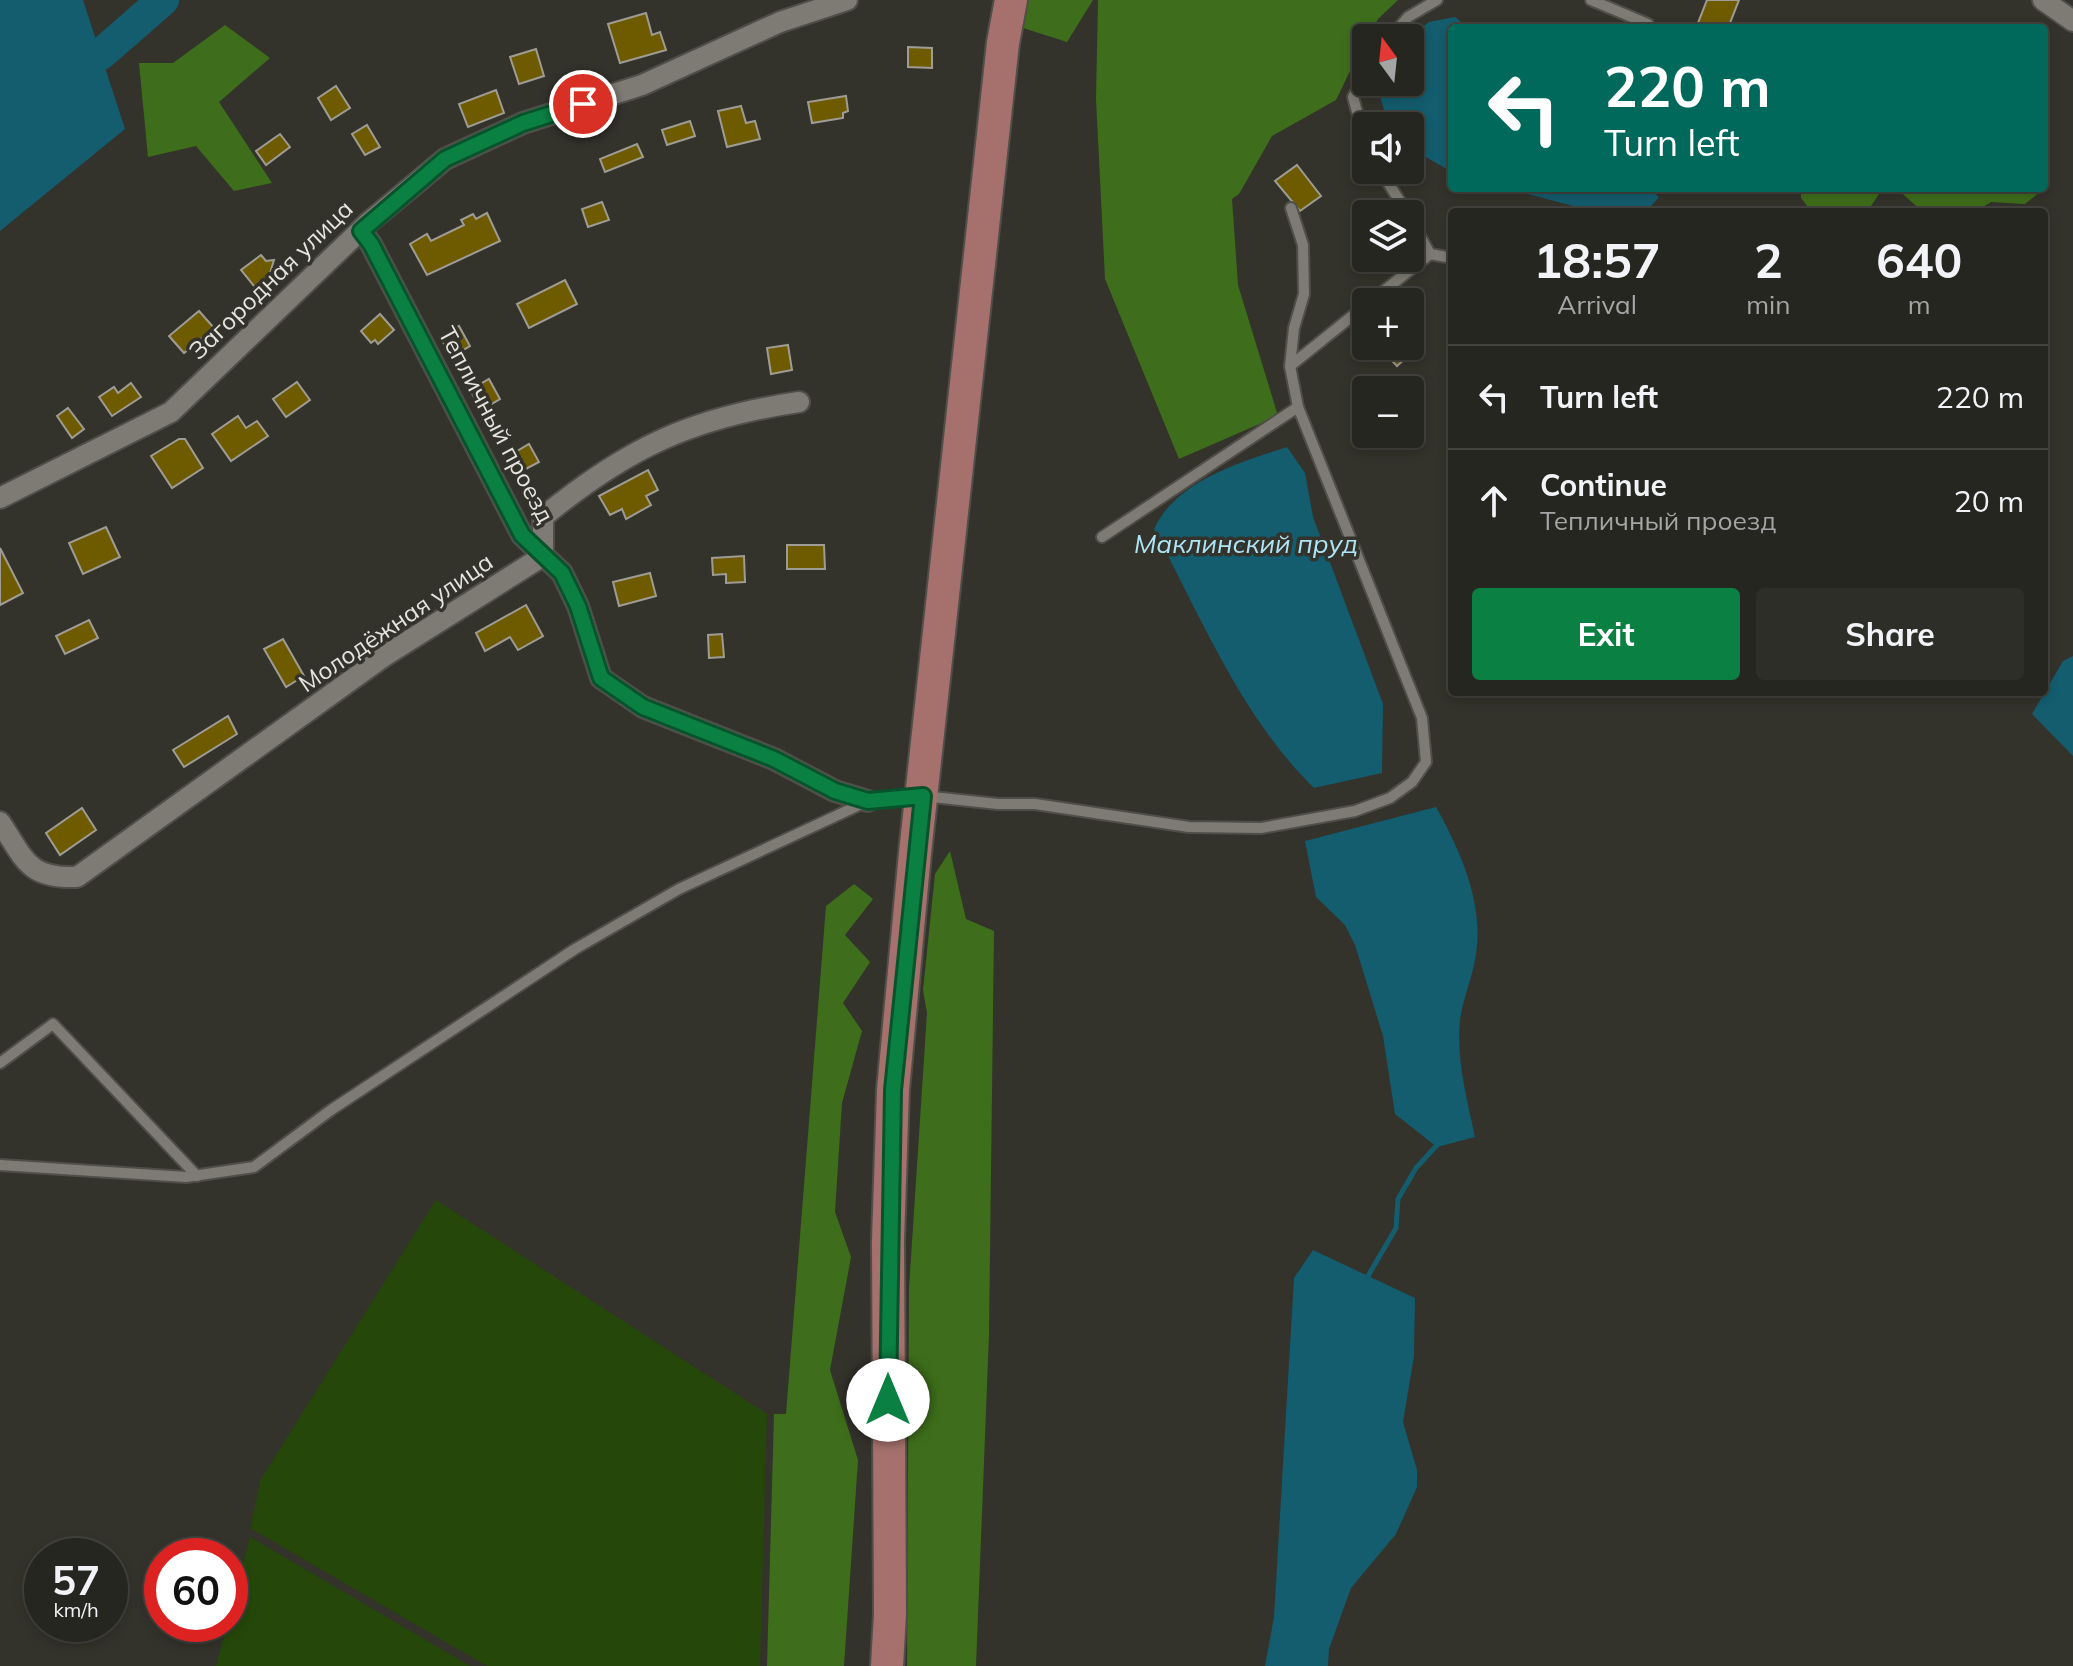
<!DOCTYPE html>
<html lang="en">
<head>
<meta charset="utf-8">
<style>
  body { margin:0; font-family:Mulish,sans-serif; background:#2e2e29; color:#f1f3f6; height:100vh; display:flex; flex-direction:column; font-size:30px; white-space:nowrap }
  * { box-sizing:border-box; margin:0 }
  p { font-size:26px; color:#a4a5a5 }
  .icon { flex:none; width:44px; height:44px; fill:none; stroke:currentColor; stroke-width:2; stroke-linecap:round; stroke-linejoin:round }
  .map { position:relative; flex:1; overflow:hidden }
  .sheet { position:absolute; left:1448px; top:208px; width:600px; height:488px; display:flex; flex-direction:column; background:#262620; border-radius:8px; box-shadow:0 4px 12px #0003,0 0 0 2px #42433e }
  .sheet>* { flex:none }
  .banner { position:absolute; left:1448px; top:24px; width:600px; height:168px; border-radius:8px; box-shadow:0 4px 12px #0003,0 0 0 2px #42433e; background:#00695c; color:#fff; overflow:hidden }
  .needle { width:52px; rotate:345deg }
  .fabs { position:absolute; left:1352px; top:24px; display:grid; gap:16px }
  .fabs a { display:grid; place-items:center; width:72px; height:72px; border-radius:8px; background:#262620; box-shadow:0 4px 12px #0003,0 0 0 2px #42433e; font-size:40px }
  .speed { position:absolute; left:24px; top:1538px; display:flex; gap:16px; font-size:40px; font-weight:700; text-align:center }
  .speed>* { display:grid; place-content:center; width:104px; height:104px; border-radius:50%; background:#262620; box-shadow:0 4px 12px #0003,0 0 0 2px #42433e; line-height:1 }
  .speed small { font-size:20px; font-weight:400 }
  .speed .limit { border:12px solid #d22; background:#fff; color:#111 }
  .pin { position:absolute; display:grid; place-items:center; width:68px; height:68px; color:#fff; margin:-34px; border:4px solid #fff; border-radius:50%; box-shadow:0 2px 8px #0007 }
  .me { position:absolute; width:88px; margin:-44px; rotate:0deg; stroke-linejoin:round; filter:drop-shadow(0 0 6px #0008) }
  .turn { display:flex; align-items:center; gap:28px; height:168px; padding:0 24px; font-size:36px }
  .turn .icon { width:104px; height:104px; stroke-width:2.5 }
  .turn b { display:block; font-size:56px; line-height:68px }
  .eta { display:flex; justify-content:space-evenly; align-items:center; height:136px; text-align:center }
  .eta b { font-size:48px; font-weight:700; line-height:56px }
  .button { display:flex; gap:16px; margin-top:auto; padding:16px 24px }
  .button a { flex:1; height:92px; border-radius:8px; background:#0b8043; color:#fff; font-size:32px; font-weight:700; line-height:92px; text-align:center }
  .button a+a { background:#2e2e29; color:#f1f3f6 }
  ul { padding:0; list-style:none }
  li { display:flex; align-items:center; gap:24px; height:104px; padding:0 24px; border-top:2px solid #42433e }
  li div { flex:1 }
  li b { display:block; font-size:30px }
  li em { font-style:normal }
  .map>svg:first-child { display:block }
  .green { fill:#25480a }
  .forest { fill:#3e6e1b }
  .water { fill:#135d6f }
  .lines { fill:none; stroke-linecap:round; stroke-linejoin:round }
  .stream { stroke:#135d6f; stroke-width:5 }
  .river { stroke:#135d6f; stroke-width:32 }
  .building { fill:#6e5b00; stroke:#9e9c94; stroke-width:2 }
  .service-casing { stroke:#504e48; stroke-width:14 }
  .minor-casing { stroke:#504e48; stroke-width:24 }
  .primary-casing { stroke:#504e48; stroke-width:36 }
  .service { stroke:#7d7b73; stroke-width:10 }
  .minor { stroke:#7d7b73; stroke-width:20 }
  .primary { stroke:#a6716c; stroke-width:32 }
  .route-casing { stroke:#07532c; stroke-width:20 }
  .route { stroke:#0b8043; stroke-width:14 }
  .labels { text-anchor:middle; stroke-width:7; stroke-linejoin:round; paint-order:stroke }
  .street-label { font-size:24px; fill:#e5e4df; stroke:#33322b }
  .water-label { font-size:26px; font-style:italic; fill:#aee5f6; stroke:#33322b }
</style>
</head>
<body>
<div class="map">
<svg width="2073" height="1666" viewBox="0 0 2073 1666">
  <rect width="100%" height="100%" fill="#33322b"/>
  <g class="green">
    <path d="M436 1200 767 1414 760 1666H487L250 1528 261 1479Z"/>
    <path d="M250 1537 470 1666H216Z"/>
  </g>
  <g class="forest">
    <path d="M1028 0H1093L1067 42 1023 28Z"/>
    <path d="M1098 0H1398L1378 19 1366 38 1336 100 1272 136 1239 194 1232 199 1238 285 1278 416 1179 459 1105 279 1096 99Z"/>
    <path d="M225 25 270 58 219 102 272 183 234 191 196 146 148 157 139 63H173Z"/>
    <path d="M2044 168 2050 184 2025 204 1991 202 1975 212H1923L1896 188H2044Z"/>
    <path d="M1801 188H1883L1867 212H1812L1801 198Z"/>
    <path d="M950 851 966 919 994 931 989 1334 976 1666H907L909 1288 927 1013 923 990 935 874Z"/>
    <path d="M854 884 873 899 845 935 870 962 843 1003 862 1031 842 1103 835 1212 851 1257 830 1370 858 1460 844 1666H767L774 1414H786L826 906Z"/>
  </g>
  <g class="water">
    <path d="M0 0H83L125 129 0 231Z"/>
    <path d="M1455 17 1468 28H1452V172L1410 148V126H1389L1376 83 1410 82 1409 38 1429 22Z"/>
    <path d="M1505 188H1648L1659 197 1646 212H1596Z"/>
    <path d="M1287 447 1305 473 1313 517 1383 704 1382 773 1314 788C1242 718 1201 617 1154 529 1177 480 1239 463 1287 447Z"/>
    <path d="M2073 656V756L2032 714 2063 661Z"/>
    <path d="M1436 807C1460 850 1484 903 1476 954 1473 976 1463 998 1460 1020 1456 1059 1467 1099 1475 1137L1437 1147 1395 1114 1383 1036 1355 945 1345 925 1316 897 1305 841Z"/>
    <path d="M1313 1250 1415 1298 1414 1356 1403 1422 1417 1470V1487L1396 1534 1351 1588 1329 1649 1328 1666H1265L1274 1617 1294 1278Z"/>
  </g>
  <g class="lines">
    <path class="stream" d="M1368 1276 1396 1228 1398 1199 1416 1168 1439 1143"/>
    <path class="river" d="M0 109 101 54 163 0"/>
  </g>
  <g class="building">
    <path d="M1707 0H1739L1728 28H1711L1698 23Z"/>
    <path d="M646 13 652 35 660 32 666 50 620 63 608 24Z"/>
    <path d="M908 47 932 48V68L908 67Z"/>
    <path d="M536 49 544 76 519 84 510 57Z"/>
    <path d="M336 86 350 108 331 120 318 98Z"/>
    <path d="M496 90 504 113 468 127 459 104Z"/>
    <path d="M846 96 848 111 843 113V118L812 123 808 102Z"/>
    <path d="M741 106 746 123 755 121 760 139 727 147 718 111Z"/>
    <path d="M690 121 695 136 667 145 662 130Z"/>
    <path d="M367 125 380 147 365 155 352 134Z"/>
    <path d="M280 134 290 147 266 165 256 151Z"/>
    <path d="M637 144 643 157 605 172 600 159Z"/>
    <path d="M1297 165 1321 196 1300 211 1275 181Z"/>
    <path d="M602 202 609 220 588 227 582 209Z"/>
    <path d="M487 213 500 241 427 275 410 244 427 234 431 241 464 225 461 220 473 214 476 219Z"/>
    <path d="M261 255 266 261 274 260 270 273 274 278 258 291 241 270Z"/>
    <path d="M565 280 577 304 529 328 517 304Z"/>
    <path d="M199 311 214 328 184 353 169 336Z"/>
    <path d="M380 314 394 330 378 344 375 340 371 343 361 331Z"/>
    <path d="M459 326 470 346 451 357 440 337Z"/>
    <path d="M788 345 792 370 771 374 767 348Z"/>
    <path d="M1378 346H1401L1409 355 1397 366Z"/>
    <path d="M489 379 500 399 481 410 470 390Z"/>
    <path d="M297 382 310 400 286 417 273 399Z"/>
    <path d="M131 383 141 397 112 416 99 397 114 387 118 393Z"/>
    <path d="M68 408 84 429 72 438 57 416Z"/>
    <path d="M238 416 246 428 257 421 268 436 231 461 212 434Z"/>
    <path d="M179 439H185L203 468 172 488 151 456Z"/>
    <path d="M529 444 539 462 522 471 512 454Z"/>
    <path d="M648 470 658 490 646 496 651 505 626 519 622 509 610 515 599 496Z"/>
    <path d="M106 527 120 557 83 574 69 543Z"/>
    <path d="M787 545H824L825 569H787Z"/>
    <path d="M0 548 23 593 0 605Z"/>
    <path d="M744 556 745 582 726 583V574L713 575 712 558Z"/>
    <path d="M650 573 656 596 619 606 613 582Z"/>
    <path d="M526 605 543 636 518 650 510 637 485 651 476 633Z"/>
    <path d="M89 620 98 638 65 654 56 636Z"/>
    <path d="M722 634 724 657 709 658 708 635Z"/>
    <path d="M283 639 304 676 286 687 264 649Z"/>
    <path d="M228 716 237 734 184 767 173 750Z"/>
    <path d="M82 808 96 830 60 855 46 833Z"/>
  </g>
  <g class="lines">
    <defs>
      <g id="service">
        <path d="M1591 0 1648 24"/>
        <path d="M1390 38 1408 17 1437 0"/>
        <path d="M1366 74 1353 97 1366 145"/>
        <path d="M1380 170 1408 214"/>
        <path d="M1291 208 1303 245 1304 294 1294 328 1290 366 1298 407"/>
        <path d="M1430 254 1452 258"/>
        <path d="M1370 302 1430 254 1410 218"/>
        <path d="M1290 366 1366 305"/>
        <path d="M0 1063 53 1024 197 1176"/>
        <path d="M0 1165 186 1177 254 1167 331 1110 575 949 679 889 868 801 923 796 998 804H1035L1189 827 1261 828 1355 811 1390 798 1412 782 1426 762 1422 718 1298 407 1102 537"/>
      </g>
      <g id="minor">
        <path d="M2043 0 2073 21"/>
        <path d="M361 231 371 244 522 535 562 573 578 606 601 678 643 707 774 759 835 791 868 801"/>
        <path d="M0 498 171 412 368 223 445 159 523 123 642 85 780 22 847 0"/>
        <path d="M0 822C25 859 27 879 77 877L386 655 543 556V517C627 448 691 418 799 402"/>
      </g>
      <path id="primary" d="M887 1666 890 1614 888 1241 893 1090 915 853 1003 43 1011 0"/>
    </defs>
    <use href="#service" class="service-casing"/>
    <use href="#minor" class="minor-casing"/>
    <use href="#primary" class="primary-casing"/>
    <use href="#service" class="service"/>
    <use href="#minor" class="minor"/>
    <use href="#primary" class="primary"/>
  </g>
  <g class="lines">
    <defs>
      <path id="route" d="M583 104 523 123 445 159 361 231 371 244 522 535 562 573 578 606 601 678 643 707 774 759 835 791 868 801 923 796 893 1090 888 1400"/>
    </defs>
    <use href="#route" class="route-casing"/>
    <use href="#route" class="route"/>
  </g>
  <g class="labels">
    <g class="street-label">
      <text transform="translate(271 280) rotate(-44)" y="8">Загородная улица</text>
      <text transform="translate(496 425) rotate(62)" y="8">Тепличный проезд</text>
      <text transform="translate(396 623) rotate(-34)" y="8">Молодёжная улица</text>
    </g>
    <g class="water-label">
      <text x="1246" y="553">Маклинский пруд</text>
    </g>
  </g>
</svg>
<div class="fabs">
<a><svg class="needle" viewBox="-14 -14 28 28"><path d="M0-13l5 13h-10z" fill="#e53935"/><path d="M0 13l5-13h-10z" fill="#a4a5a5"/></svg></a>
<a><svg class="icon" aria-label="sound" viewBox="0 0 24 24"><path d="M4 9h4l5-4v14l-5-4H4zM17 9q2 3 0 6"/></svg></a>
<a><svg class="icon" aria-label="layers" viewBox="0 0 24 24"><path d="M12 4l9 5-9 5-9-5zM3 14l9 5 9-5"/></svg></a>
<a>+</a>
<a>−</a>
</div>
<div class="speed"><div>57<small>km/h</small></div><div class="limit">60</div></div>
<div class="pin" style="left:583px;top:104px;background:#d93025"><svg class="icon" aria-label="arrive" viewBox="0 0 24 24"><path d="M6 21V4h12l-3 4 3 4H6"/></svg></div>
<svg class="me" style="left:888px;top:1400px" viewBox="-20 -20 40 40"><circle r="19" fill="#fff"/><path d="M0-13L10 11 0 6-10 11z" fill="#0b8043"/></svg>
<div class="banner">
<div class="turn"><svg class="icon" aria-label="left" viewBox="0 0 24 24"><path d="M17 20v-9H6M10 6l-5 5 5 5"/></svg><div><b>220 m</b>Turn left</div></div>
</div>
<section class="sheet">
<div class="eta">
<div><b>18:57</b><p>Arrival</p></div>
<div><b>2</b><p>min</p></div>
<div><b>640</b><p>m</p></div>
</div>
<ul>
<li><svg class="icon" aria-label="left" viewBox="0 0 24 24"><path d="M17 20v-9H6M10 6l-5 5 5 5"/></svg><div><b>Turn left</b></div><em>220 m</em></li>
<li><svg class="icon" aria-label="ahead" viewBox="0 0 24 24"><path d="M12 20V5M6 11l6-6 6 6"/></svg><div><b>Continue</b><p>Тепличный проезд</p></div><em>20 m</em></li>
</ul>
<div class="button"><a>Exit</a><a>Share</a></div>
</section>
</div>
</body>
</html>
